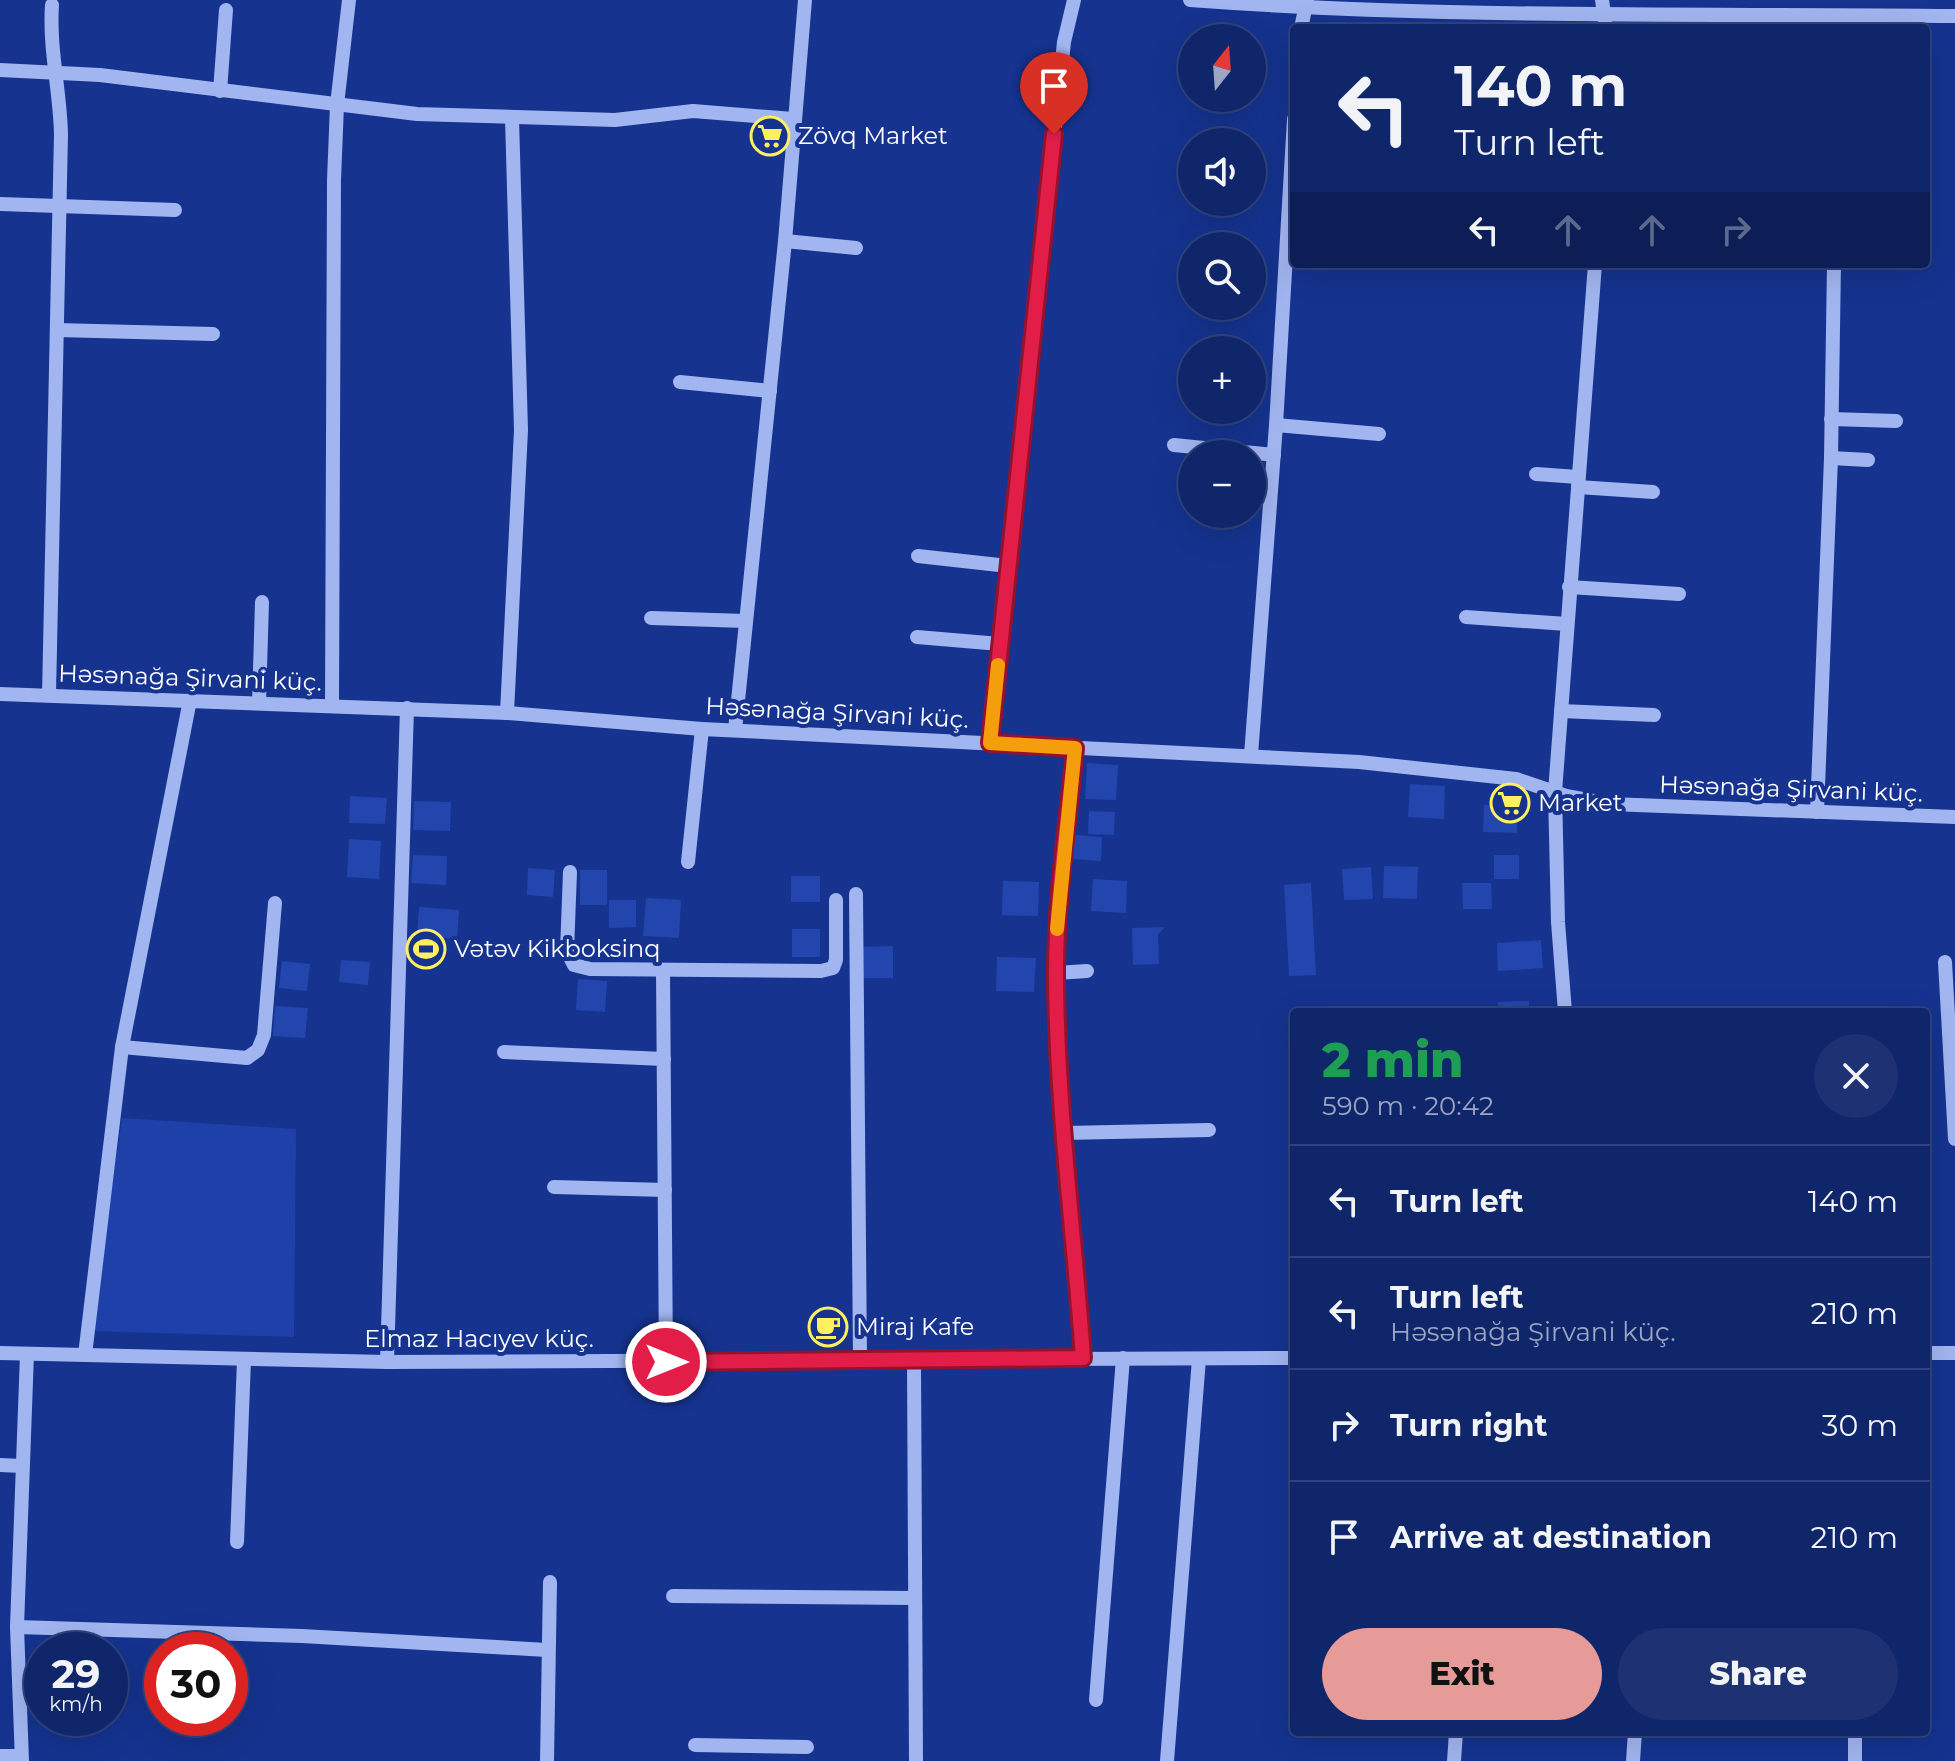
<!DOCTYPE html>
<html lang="en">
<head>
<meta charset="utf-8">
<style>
  body { margin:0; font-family:Montserrat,sans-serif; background:#1e3273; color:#f1f3f6; height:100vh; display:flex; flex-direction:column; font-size:30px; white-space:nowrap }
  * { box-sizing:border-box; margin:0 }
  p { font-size:26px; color:#9ca5c1 }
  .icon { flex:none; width:44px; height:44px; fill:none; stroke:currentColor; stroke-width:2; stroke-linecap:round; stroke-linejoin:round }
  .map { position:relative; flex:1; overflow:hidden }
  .sheet { position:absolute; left:1290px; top:1008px; width:640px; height:728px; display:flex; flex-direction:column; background:#10266b; border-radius:8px; box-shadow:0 8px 32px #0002,0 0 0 2px #30437e }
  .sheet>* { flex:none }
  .hud { position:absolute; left:1290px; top:24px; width:640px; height:244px; border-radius:8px; box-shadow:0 8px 32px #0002,0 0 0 2px #30437e; background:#10266b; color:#f1f3f6; overflow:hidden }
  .needle { width:52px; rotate:17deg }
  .buttons { position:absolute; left:1178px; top:24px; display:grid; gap:16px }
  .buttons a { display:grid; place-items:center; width:88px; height:88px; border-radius:50%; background:#10266b; box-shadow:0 8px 32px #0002,0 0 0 2px #30437e; font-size:40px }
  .speed { position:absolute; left:24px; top:1632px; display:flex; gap:16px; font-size:40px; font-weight:700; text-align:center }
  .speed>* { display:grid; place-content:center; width:104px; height:104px; border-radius:50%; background:#10266b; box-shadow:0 8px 32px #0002,0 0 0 2px #30437e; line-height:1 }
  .speed small { font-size:20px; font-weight:400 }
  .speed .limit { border:12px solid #d22; background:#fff; color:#111 }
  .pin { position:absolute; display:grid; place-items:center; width:68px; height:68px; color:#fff; margin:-82px -34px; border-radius:50% 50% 50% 0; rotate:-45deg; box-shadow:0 0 8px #0007 }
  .pin .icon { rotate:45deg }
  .me { position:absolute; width:88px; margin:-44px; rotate:90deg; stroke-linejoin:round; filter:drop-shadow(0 0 6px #0008) }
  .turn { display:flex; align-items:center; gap:28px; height:168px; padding:0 32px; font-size:36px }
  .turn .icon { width:104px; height:104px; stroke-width:2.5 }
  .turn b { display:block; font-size:56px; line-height:68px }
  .lanes { display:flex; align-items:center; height:76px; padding:0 32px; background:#0003; justify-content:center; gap:40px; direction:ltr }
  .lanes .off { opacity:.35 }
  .round { display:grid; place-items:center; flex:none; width:84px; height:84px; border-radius:42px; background:#1e3273 }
  .head { display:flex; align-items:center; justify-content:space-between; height:136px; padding:0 32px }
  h1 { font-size:48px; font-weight:800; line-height:60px; color:#1e9e55 }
  .cta { display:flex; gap:16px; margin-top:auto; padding:16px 32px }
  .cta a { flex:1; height:92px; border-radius:48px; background:#e69b98; color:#111; font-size:32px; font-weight:800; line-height:92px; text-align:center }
  .cta a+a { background:#1e3273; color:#f1f3f6 }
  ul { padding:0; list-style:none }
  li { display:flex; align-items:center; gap:24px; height:112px; padding:0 32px; border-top:2px solid #30437e }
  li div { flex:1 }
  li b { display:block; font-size:30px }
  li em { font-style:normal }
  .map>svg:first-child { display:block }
  .green { fill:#1d41a9 }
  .building { fill:#2346ae }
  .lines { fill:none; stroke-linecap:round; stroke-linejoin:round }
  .minor { stroke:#a1b5f0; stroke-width:14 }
  .route-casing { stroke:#92132f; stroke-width:20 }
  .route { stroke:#e11d48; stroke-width:14 }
  .slow { stroke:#f59e0b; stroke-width:14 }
  .labels { text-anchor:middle; stroke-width:8; stroke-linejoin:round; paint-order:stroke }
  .poi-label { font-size:24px; fill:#fff; stroke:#15338f; text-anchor:start }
  .street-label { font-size:24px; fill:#fff; stroke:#15338f }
</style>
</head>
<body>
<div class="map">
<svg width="1955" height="1761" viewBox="0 0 1955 1761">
  <rect width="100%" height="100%" fill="#15338f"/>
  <path class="green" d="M122 1118 296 1129 294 1337 91 1331Z"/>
  <g class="building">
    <path d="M1087 763 1118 765 1116 800 1085 799Z"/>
    <path d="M1410 784 1445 786 1444 819 1408 817Z"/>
    <path d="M350 796 387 798 385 824 349 823Z"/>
    <path d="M414 801 451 802 450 831 413 830Z"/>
    <path d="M1484 805 1518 806 1517 833 1483 832Z"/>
    <path d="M1089 811 1115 812 1114 835 1088 834Z"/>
    <path d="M1075 835 1102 837 1101 861 1073 859Z"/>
    <path d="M349 839 381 841 379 879 347 877Z"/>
    <path d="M413 855 447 856 446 885 411 883Z"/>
    <rect x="1494" y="855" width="25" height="24"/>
    <path d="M1384 866 1418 867 1417 899 1383 898Z"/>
    <path d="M1371 867 1373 899 1344 900 1342 869Z"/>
    <path d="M528 868 555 870 553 897 527 895Z"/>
    <rect x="580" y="870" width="27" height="35"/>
    <rect x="791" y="876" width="29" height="26"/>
    <path d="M1093 879 1127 881 1126 913 1091 911Z"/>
    <path d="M1003 881 1039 882 1038 916 1002 915Z"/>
    <path d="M1311 883 1316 975 1289 976 1284 885Z"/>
    <path d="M1462 883H1491L1492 909H1463Z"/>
    <path d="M646 898 681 900 679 938 643 936Z"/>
    <path d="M609 900H636V927L609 928Z"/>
    <path d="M419 907 459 910 457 939 417 936Z"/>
    <path d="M1165 927 1158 934 1159 964 1133 965 1132 928Z"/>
    <rect x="792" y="929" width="28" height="28"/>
    <path d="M1541 940 1543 968 1498 971 1497 943Z"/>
    <path d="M893 946V978H863L862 947Z"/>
    <path d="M997 957 1036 958 1034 992 996 991Z"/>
    <path d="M341 960 370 962 368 985 339 982Z"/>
    <path d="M282 961 310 964 307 991 279 988Z"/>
    <path d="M578 979 607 981 605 1012 576 1010Z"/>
    <path d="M1529 1001V1012H1498V1002Z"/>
    <path d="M275 1006 308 1008 305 1038 273 1036Z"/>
  </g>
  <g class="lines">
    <g class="minor">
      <path d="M1190 0C1445 19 1700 13 1955 16"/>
      <path d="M1602 0 1606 28"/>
      <path d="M1301 28 1307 0"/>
      <path d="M0 70 100 75 417 114 615 120 693 111 793 119"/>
      <path d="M220 91 226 10"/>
      <path d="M0 204 175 210"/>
      <path d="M785 241 856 248"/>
      <path d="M57 330 213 334"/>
      <path d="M680 382 770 391"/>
      <path d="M1831 419 1896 421"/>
      <path d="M1276 425 1379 434"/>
      <path d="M1174 445 1274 455"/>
      <path d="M1831 458 1868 460"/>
      <path d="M1536 474 1578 477"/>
      <path d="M1578 487 1653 492"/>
      <path d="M918 556 1008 566"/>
      <path d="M1569 587 1679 594"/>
      <path d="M1466 617 1567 624"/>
      <path d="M651 618 746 621"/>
      <path d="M917 637 1000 644"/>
      <path d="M0 694 507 713 702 729 1359 762 1516 779 1566 796 1610 804 1955 817"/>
      <path d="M49 695 61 134C60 90 49 49 52 5"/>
      <path d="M259 703 262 602"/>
      <path d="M332 705 334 180 337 105 349 0"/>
      <path d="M1561 711 1654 715"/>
      <path d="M507 713 521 430 512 119"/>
      <path d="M735 730 785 241 805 0"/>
      <path d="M990 743 1064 42 1074 0"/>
      <path d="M1075 748C1068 822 1056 897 1056 972 1056 1101 1074 1230 1083 1358"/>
      <path d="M1251 755 1276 425 1294 119"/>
      <path d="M1817 812 1831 458 1834 264"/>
      <path d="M688 862 702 729"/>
      <path d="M570 872 567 951 574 965 590 969 821 971 833 968 836 960V900"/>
      <path d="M856 894 860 1360"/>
      <path d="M1945 962 1955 1139"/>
      <path d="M663 972 666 1362"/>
      <path d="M1056 973 1087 971"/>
      <path d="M1565 1012 1558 922 1555 792 1595 264"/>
      <path d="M122 1047 247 1058 258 1050 264 1035 275 903"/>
      <path d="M504 1052 664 1059"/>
      <path d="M1064 1133 1209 1130"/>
      <path d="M554 1187 665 1190"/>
      <path d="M0 1353 387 1362 1294 1358"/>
      <path d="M1926 1353H1955"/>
      <path d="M85 1355 122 1047 190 700"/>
      <path d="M914 1360 916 1761"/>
      <path d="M387 1362 407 708"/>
      <path d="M0 1465 22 1466"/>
      <path d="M237 1542 244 1360"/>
      <path d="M673 1596 915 1598"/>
      <path d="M17 1627 302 1636 547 1650"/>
      <path d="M1096 1700 1123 1358"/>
      <path d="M695 1745 807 1747"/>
      <path d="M0 1756H21"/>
      <path d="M22 1761 17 1627 27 1354"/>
      <path d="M547 1761 550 1582"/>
      <path d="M1167 1761 1199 1359"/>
      <path d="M1454 1761 1456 1732"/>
      <path d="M1633 1761 1635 1732"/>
      <path d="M1855 1761V1732"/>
    </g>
  </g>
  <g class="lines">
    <defs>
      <path id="route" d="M666 1362 1083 1358C1074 1230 1056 1100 1056 972 1056 897 1068 822 1075 748L990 743 1054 134"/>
    </defs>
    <use href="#route" class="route-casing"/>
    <use href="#route" class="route"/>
    <path class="slow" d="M998 665 990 743 1075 748 1057 929"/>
  </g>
  <defs>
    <symbol id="supermarket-ring" viewBox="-11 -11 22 22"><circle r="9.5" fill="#15338f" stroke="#fff060" stroke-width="1.5"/><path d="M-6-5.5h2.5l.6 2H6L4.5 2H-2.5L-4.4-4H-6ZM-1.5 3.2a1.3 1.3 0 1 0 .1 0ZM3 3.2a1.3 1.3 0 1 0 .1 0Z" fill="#fff060"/></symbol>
    <symbol id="stadium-ring" viewBox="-11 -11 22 22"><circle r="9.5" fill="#15338f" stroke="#fff060" stroke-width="1.5"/><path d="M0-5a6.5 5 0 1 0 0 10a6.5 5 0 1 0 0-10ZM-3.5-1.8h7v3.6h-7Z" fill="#fff060"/></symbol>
    <symbol id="cafe-ring" viewBox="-11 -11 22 22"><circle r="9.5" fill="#15338f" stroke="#fff060" stroke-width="1.5"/><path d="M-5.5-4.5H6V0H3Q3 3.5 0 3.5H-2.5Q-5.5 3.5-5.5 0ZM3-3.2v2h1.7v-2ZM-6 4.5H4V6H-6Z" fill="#fff060"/></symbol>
  </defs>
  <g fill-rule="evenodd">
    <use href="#supermarket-ring" x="748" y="114" width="44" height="44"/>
    <use href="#supermarket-ring" x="1488" y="781" width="44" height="44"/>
    <use href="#stadium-ring" x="404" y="927" width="44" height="44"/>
    <use href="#cafe-ring" x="806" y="1305" width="44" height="44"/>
  </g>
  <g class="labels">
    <g class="poi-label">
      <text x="798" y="144">Zövq Market</text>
      <text x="1538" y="811">Market</text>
      <text x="454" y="957">Vətəv Kikboksinq</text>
      <text x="856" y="1335">Miraj Kafe</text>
    </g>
    <g class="street-label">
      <text transform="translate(190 678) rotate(2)" y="8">Həsənağa Şirvani küç.</text>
      <text transform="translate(837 713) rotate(3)" y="8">Həsənağa Şirvani küç.</text>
      <text transform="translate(1791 789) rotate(2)" y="8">Həsənağa Şirvani küç.</text>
      <text x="479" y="1347">Elmaz Hacıyev küç.</text>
    </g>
  </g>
</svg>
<div class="buttons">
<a><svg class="needle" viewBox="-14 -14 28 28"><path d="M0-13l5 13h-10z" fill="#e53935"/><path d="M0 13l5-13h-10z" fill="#9ca5c1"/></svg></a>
<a><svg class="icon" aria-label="sound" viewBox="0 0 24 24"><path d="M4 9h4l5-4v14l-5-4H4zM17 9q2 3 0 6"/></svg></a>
<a><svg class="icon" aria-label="search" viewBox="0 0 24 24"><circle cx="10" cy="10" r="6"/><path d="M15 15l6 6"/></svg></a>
<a>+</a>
<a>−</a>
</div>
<div class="speed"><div>29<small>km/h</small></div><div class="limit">30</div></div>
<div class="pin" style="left:1054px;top:134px;background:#d93025"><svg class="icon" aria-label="arrive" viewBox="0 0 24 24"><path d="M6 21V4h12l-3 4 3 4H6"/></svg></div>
<svg class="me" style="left:666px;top:1362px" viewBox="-20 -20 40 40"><circle r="17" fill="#e11d48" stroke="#fff" stroke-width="3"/><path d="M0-11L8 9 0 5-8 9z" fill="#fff"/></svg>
<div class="hud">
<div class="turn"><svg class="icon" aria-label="left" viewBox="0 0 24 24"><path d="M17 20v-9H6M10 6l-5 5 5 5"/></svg><div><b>140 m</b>Turn left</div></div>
<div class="lanes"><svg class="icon" aria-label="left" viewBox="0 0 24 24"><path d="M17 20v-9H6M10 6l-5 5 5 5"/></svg><svg class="icon off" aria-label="ahead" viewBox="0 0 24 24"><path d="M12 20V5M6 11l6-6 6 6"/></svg><svg class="icon off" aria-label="ahead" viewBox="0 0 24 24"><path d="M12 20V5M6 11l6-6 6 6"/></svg><svg class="icon off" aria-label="right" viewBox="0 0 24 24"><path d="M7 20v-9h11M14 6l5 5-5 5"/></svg></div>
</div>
<section class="sheet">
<div class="head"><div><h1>2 min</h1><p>590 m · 20:42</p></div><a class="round"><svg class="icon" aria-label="close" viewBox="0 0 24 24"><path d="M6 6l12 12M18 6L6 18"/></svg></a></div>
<ul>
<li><svg class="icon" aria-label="left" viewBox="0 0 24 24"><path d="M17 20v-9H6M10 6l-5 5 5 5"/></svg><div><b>Turn left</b></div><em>140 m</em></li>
<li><svg class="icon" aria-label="left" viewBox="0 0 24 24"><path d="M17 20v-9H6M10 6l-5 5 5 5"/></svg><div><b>Turn left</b><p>Həsənağa Şirvani küç.</p></div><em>210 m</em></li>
<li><svg class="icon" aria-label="right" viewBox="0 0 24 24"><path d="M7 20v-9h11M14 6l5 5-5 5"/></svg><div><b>Turn right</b></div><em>30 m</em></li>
<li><svg class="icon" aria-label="arrive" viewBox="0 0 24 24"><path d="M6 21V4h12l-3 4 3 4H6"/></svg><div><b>Arrive at destination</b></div><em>210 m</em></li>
</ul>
<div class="cta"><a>Exit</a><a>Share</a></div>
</section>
</div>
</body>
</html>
